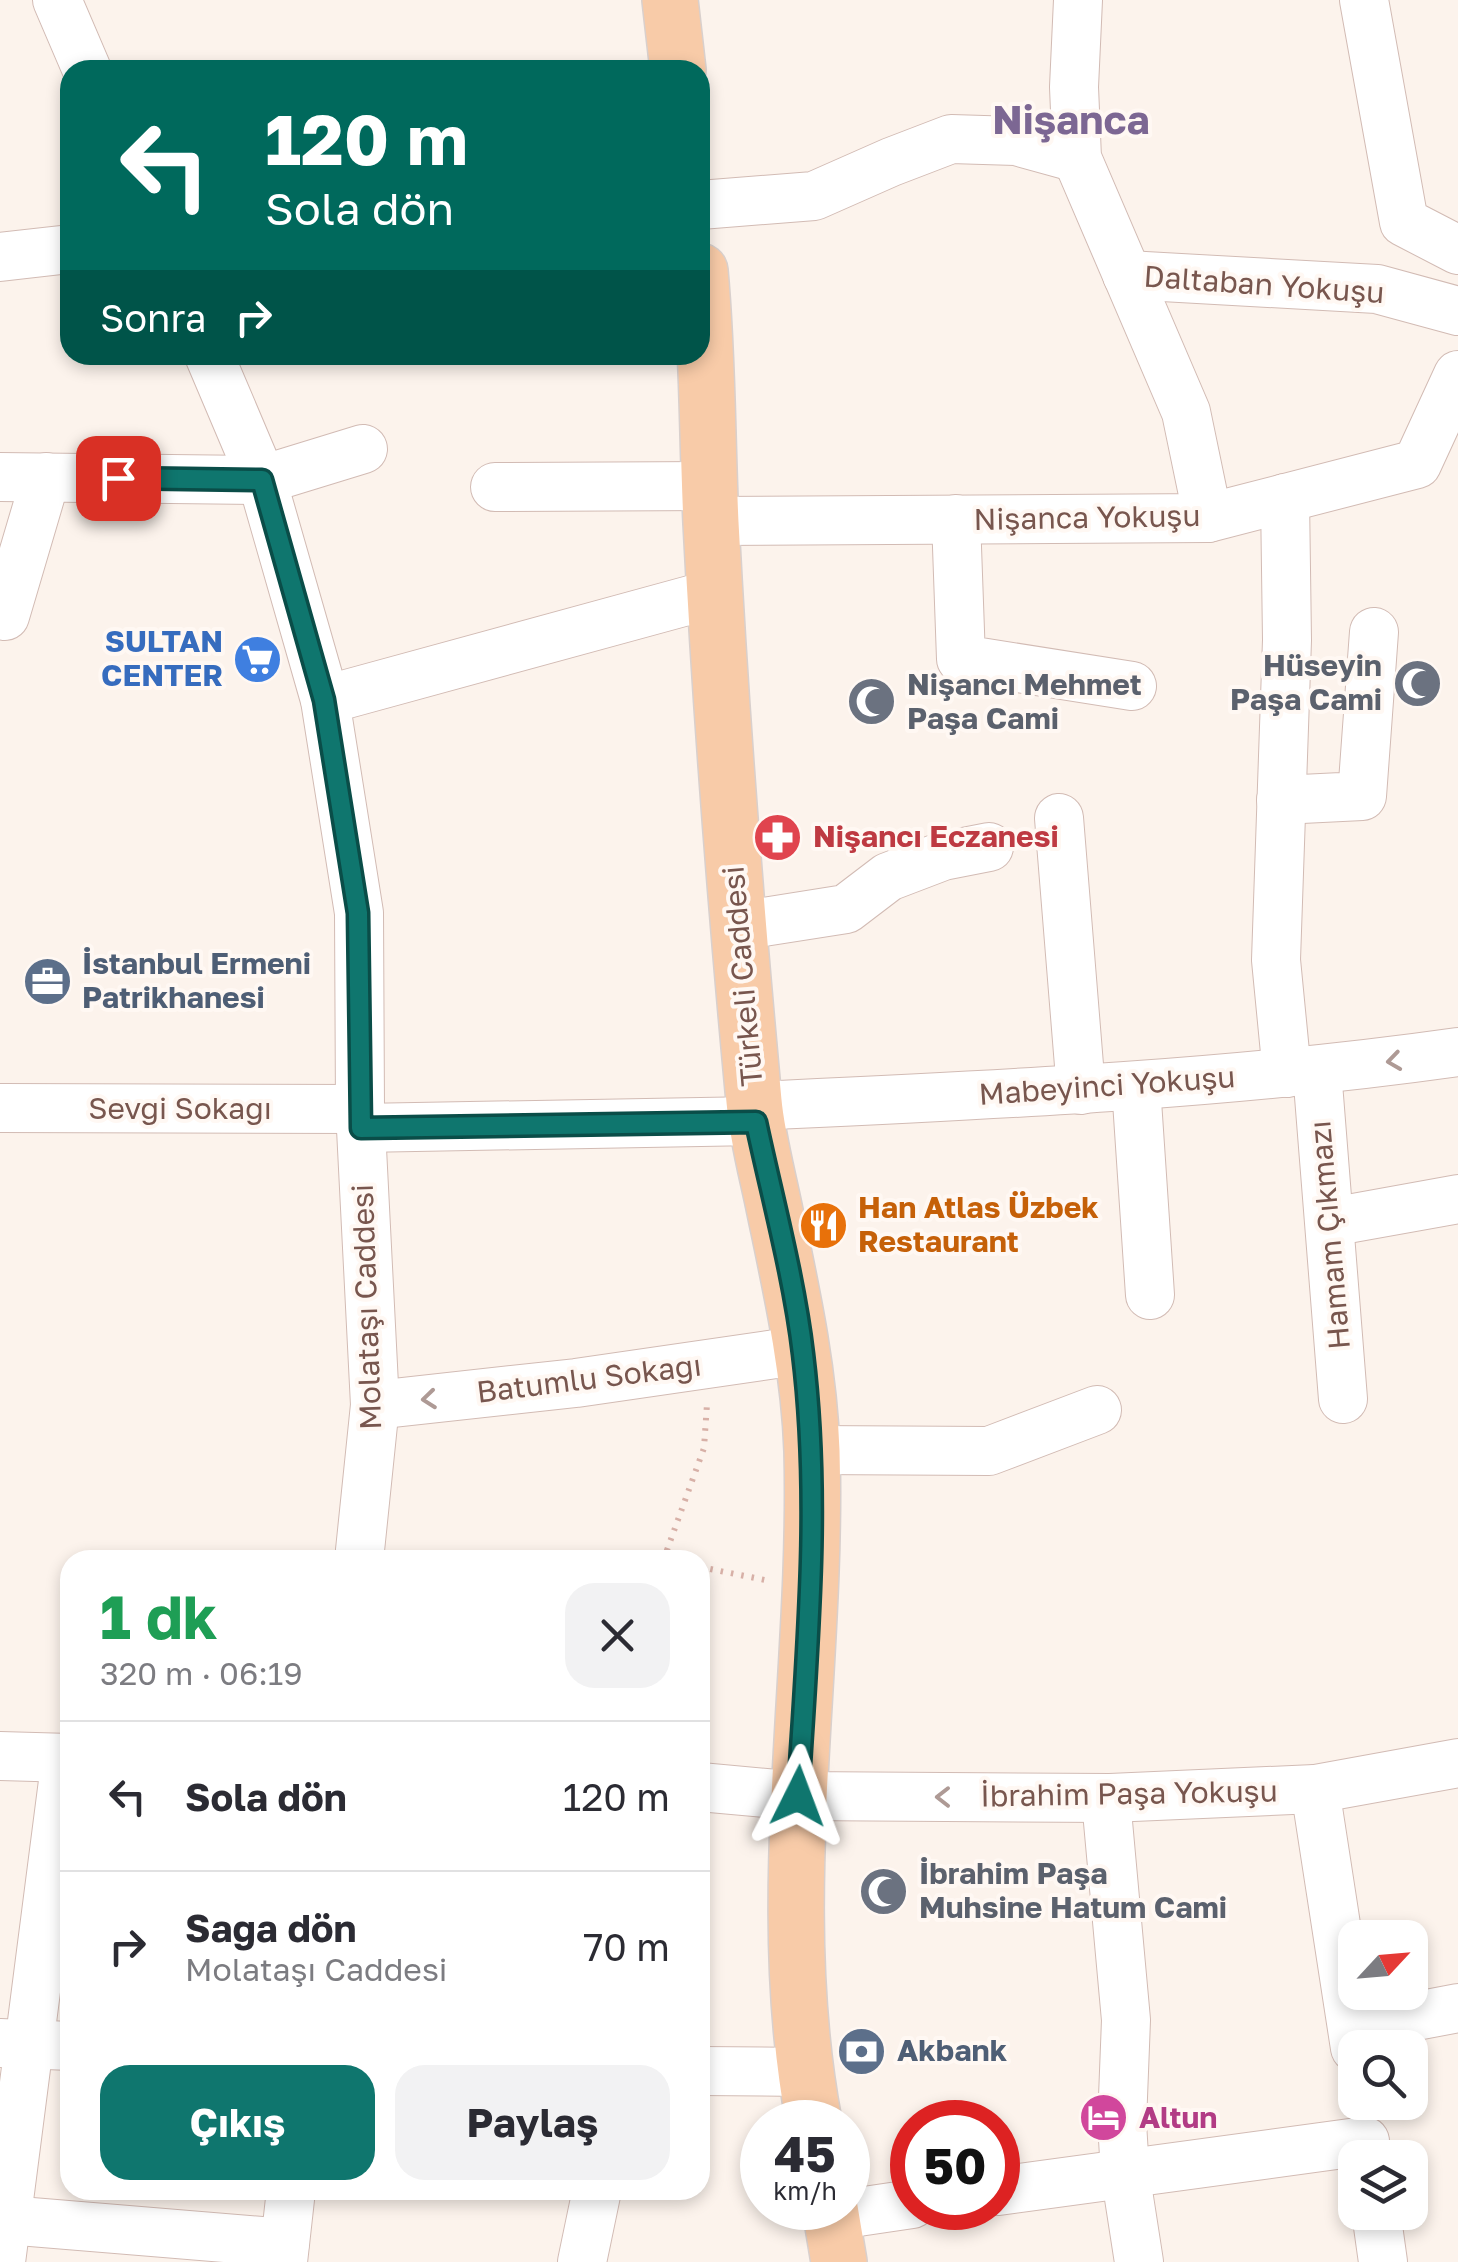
<!DOCTYPE html>
<html lang="tr">
<head>
<meta charset="utf-8">
<style>
  body { margin:0; font-family:"Golos Text",sans-serif; background:#f2f2f3; color:#2b2b33; height:100vh; display:flex; flex-direction:column; font-size:38px; white-space:nowrap }
  * { box-sizing:border-box; margin:0 }
  p { font-size:32px; color:#7c7c81 }
  .icon { flex:none; width:55px; height:55px; fill:none; stroke:currentColor; stroke-width:2; stroke-linecap:round; stroke-linejoin:round }
  .map { position:relative; flex:1; overflow:hidden }
  .side { position:absolute; left:60px; top:1550px; width:650px; height:650px; display:flex; flex-direction:column; background:#fff; border-radius:30px; box-shadow:0 5px 15px #0003 }
  .side>* { flex:none }
  .banner { position:absolute; left:60px; top:60px; width:650px; height:305px; border-radius:30px; box-shadow:0 5px 15px #0003; background:#00695c; color:#fff; overflow:hidden }
  .needle { width:65px; rotate:64deg }
  .buttons { position:absolute; left:1338px; top:1920px; display:grid; gap:20px }
  .buttons a { display:grid; place-items:center; width:90px; height:90px; border-radius:20px; background:#fff; box-shadow:0 5px 15px #0003; font-size:50px }
  .speed { position:absolute; left:740px; top:2100px; display:flex; gap:20px; font-size:50px; font-weight:700; text-align:center }
  .speed>* { display:grid; place-content:center; width:130px; height:130px; border-radius:50%; background:#fff; box-shadow:0 5px 15px #0003; line-height:1 }
  .speed small { font-size:25px; font-weight:400 }
  .speed .limit { border:15px solid #d22; background:#fff; color:#111 }
  .pin { position:absolute; display:grid; place-items:center; width:85px; height:85px; color:#fff; margin:-42px; border-radius:20px; box-shadow:0 5px 15px #0006 }
  .me { position:absolute; width:110px; margin:-55px; rotate:3deg; stroke-linejoin:round; filter:drop-shadow(0 0 8px #0008) }
  .turn { display:flex; align-items:center; gap:35px; height:210px; padding:0 40px; font-size:45px }
  .turn .icon { width:130px; height:130px; stroke-width:2.5 }
  .turn b { display:block; font-size:70px; line-height:85px }
  .then { display:flex; align-items:center; height:95px; padding:0 40px; background:#0003; gap:20px; font-size:38px }
  .round { display:grid; place-items:center; flex:none; width:105px; height:105px; border-radius:30px; background:#f2f2f3 }
  .overview { display:flex; align-items:center; justify-content:space-between; height:170px; padding:0 40px }
  h1 { font-size:60px; font-weight:700; line-height:75px; color:#1e9e55 }
  .button { display:flex; gap:20px; margin-top:auto; padding:20px 40px }
  .button a { flex:1; height:115px; border-radius:30px; background:#0f766e; color:#fff; font-size:40px; font-weight:700; line-height:115px; text-align:center }
  .button a+a { background:#f2f2f3; color:#2b2b33 }
  ul { padding:0; list-style:none }
  li { display:flex; align-items:center; gap:30px; height:150px; padding:0 40px; border-top:2px solid #e1e1e2 }
  li div { flex:1 }
  li b { display:block; font-size:38px }
  li em { font-style:normal }
  .map>svg:first-child { display:block }
  .lines { fill:none; stroke-linecap:round; stroke-linejoin:round }
  .minor-casing { stroke:#d2bbb4; stroke-width:50 }
  .major-casing { stroke:#d9d0cd; stroke-width:58 }
  .path { stroke:#d7b0a7; stroke-width:6; stroke-dasharray:2.5 8; stroke-linecap:butt }
  .minor { stroke:#fff; stroke-width:48 }
  .major { stroke:#f8cba8; stroke-width:55 }
  .oneway { stroke:#ae9a95 }
  .route-casing { stroke:#0a4d48; stroke-width:25 }
  .route { stroke:#0f766e; stroke-width:18 }
  .labels { text-anchor:middle; stroke-width:8; stroke-linejoin:round; paint-order:stroke }
  .street-label { font-size:30px; fill:#78564e; stroke:#fff8f3 }
  .shop-label { font-size:30px; font-weight:bold; fill:#366cbe; stroke:#fff8f3; text-anchor:end }
  .worship-label { font-size:30px; font-weight:bold; fill:#5b616d; stroke:#fff8f3; text-anchor:start }
  .health-label { font-size:30px; font-weight:bold; fill:#be3a42; stroke:#fff8f3; text-anchor:start }
  .service-label { font-size:30px; font-weight:bold; fill:#4e5e75; stroke:#fff8f3; text-anchor:start }
  .food-label { font-size:30px; font-weight:bold; fill:#c56008; stroke:#fff8f3; text-anchor:start }
  .hotel-label { font-size:30px; font-weight:bold; fill:#b23c85; stroke:#fff8f3; text-anchor:start }
  .district-label { font-size:40px; font-weight:bold; fill:#7c6793; stroke:#fff8f3 }
</style>
</head>
<body>
<div class="map">
<svg width="1458" height="2262" viewBox="0 0 1458 2262">
  <rect width="100%" height="100%" fill="#fcf3ec"/>
  <g class="lines">
    <defs>
      <g id="minor">
        <path d="M57 0 87 70"/>
        <path d="M1078 0 1074 87 1077 158 1186 412 1208 518"/>
        <path d="M1364 0 1404 222 1458 250"/>
        <path d="M700 205 814 196 891 162 951 139 1016 141 1077 158"/>
        <path d="M0 257 70 249"/>
        <path d="M1127 275 1377 289 1458 311"/>
        <path d="M209 355 262 480 325 700 359 913 360 1109 375 1405 359 1560"/>
        <path d="M0 477 262 480 363 449"/>
        <path d="M495 487 710 486"/>
        <path d="M1285 498 1287 640 1276 960 1287 1073"/>
        <path d="M956 519 961 659 1132 686"/>
        <path d="M711 521 1208 518 1417 464 1458 375"/>
        <path d="M5 616 46 477"/>
        <path d="M325 700 716 593"/>
        <path d="M1281 800 1362 796 1374 632"/>
        <path d="M1059 818 1081 1090"/>
        <path d="M738 926 846 909 888 877 943 856 989 847"/>
        <path d="M1317 1071 1343 1399"/>
        <path d="M1136 1086 1150 1295"/>
        <path d="M755 1106C990 1095 1225 1085 1458 1052"/>
        <path d="M0 1108 360 1109"/>
        <path d="M361 1128 756 1121"/>
        <path d="M1331 1222 1458 1199"/>
        <path d="M375 1405 576 1383 803 1350"/>
        <path d="M812 1450 989 1451 1097 1410"/>
        <path d="M0 1756 70 1758"/>
        <path d="M700 1787 798 1796 1110 1798 1315 1789 1458 1763"/>
        <path d="M1315 1789 1355 2048"/>
        <path d="M1110 1798 1106 1800 1126 2020 1122 2123 1125 2172 1139 2262"/>
        <path d="M1353 2028 1458 2008"/>
        <path d="M0 2043 70 2046"/>
        <path d="M700 2071 804 2072"/>
        <path d="M998 2191 1365 2141"/>
        <path d="M1376 2212 1383 2262"/>
        <path d="M831 2216 912 2204"/>
        <path d="M7 2220 285 2243"/>
        <path d="M1 2262 66 1758"/>
        <path d="M283 2262 291 2190"/>
        <path d="M582 2262 597 2190"/>
      </g>
      <g id="major">
        <path d="M670 0 678 70"/>
        <path d="M700 271C708 355 707 439 711 523 721 716 736 909 754 1101 757 1135 766 1169 773 1202 790 1284 809 1366 812 1451 818 1674 772 1901 814 2122"/>
        <path d="M830 2208 839 2262"/>
      </g>
    </defs>
    <use href="#minor" class="minor-casing"/>
    <use href="#major" class="major-casing"/>
    <g class="path">
      <path d="M671 1560 667 1550 704 1448 707 1404"/>
      <path d="M700 1567 765 1580"/>
    </g>
    <use href="#minor" class="minor"/>
    <use href="#major" class="major"/>
  </g>
  <defs><path id="oneway-chevron" d="M-2-3.5L2.5 0L-2 3.5" fill="none" stroke-width="1.6" stroke-linecap="round" stroke-linejoin="round" transform="scale(2.5)"/></defs>
  <g class="oneway">
    <use href="#oneway-chevron" transform="translate(1394 1061) rotate(172)"/>
    <use href="#oneway-chevron" transform="translate(429 1399) rotate(174)"/>
    <use href="#oneway-chevron" transform="translate(943 1797) rotate(-180)"/>
  </g>
  <g class="lines">
    <defs>
      <path id="route" d="M118 478 262 480 324 700 358 913 361 1128 756 1122C772 1197 794 1277 803 1354 821 1501 807 1649 798 1796"/>
    </defs>
    <use href="#route" class="route-casing"/>
    <use href="#route" class="route"/>
  </g>
  <defs>
    <symbol id="supermarket-disc" viewBox="-11 -11 22 22"><circle r="9.5" fill="#3f7fe0" stroke="#fff8f3"/><path d="M-6-5.5h2.5l.6 2H6L4.5 2H-2.5L-4.4-4H-6ZM-1.5 3.2a1.3 1.3 0 1 0 .1 0ZM3 3.2a1.3 1.3 0 1 0 .1 0Z" fill="#fff"/></symbol>
    <symbol id="mosque-disc" viewBox="-11 -11 22 22"><circle r="9.5" fill="#6b7280" stroke="#fff8f3"/><path d="M3.5-4.9A6 6 0 1 0 3.5 4.9A5 5 0 1 1 3.5-4.9Z" fill="#fff"/></symbol>
    <symbol id="pharmacy-disc" viewBox="-11 -11 22 22"><circle r="9.5" fill="#e0444e" stroke="#fff8f3"/><path d="M-2-6h4v4h4v4h-4v4h-4v-4h-4v-4h4Z" fill="#fff"/></symbol>
    <symbol id="office-disc" viewBox="-11 -11 22 22"><circle r="9.5" fill="#5c6f8a" stroke="#fff8f3"/><path d="M-6-3h4V-5.5h4V-3h4V5H-6ZM-1-4.5V-3h2v-1.5ZM-6 0V1H6V0Z" fill="#fff"/></symbol>
    <symbol id="restaurant-disc" viewBox="-11 -11 22 22"><circle r="9.5" fill="#e8710a" stroke="#fff8f3"/><path d="M-5-6h1v4h1v-4h1v4h1v-4h1v5L-1.5 .5V6h-2V.5L-5-1ZM5-6V6H3V1.5H1.5Q1.5-4 5-6Z" fill="#fff"/></symbol>
    <symbol id="bank-disc" viewBox="-11 -11 22 22"><circle r="9.5" fill="#5c6f8a" stroke="#fff8f3"/><path d="M-6-4H6V4H-6ZM0-2.3a2.3 2.3 0 1 0 0 4.6a2.3 2.3 0 1 0 0-4.6Z" fill="#fff"/></symbol>
    <symbol id="hotel-disc" viewBox="-11 -11 22 22"><circle r="9.5" fill="#d1479c" stroke="#fff8f3"/><path d="M-6-4.5h1.5V1H6V5H4.5V3h-9V5H-6ZM-4 0a1.8 1.8 0 1 1 3.6 0ZM.5 0V-2.5h3Q6-2.5 6 0Z" fill="#fff"/></symbol>
  </defs>
  <g fill-rule="evenodd">
    <use href="#supermarket-disc" x="230" y="632" width="55" height="55"/>
    <use href="#mosque-disc" x="1390" y="656" width="55" height="55"/>
    <use href="#mosque-disc" x="844" y="674" width="55" height="55"/>
    <use href="#pharmacy-disc" x="750" y="810" width="55" height="55"/>
    <use href="#office-disc" x="20" y="954" width="55" height="55"/>
    <use href="#restaurant-disc" x="796" y="1198" width="55" height="55"/>
    <use href="#mosque-disc" x="856" y="1864" width="55" height="55"/>
    <use href="#bank-disc" x="834" y="2024" width="55" height="55"/>
    <use href="#hotel-disc" x="1076" y="2090" width="55" height="55"/>
  </g>
  <g class="labels">
    <g class="street-label">
      <text transform="translate(1264 285) rotate(4)" y="10">Daltaban Yokuşu</text>
      <text transform="translate(1087 518) rotate(-1)" y="10">Nişanca Yokuşu</text>
      <text transform="translate(743 976) rotate(-95)" y="10">Türkeli Caddesi</text>
      <text transform="translate(1107 1086) rotate(-4)" y="10">Mabeyinci Yokuşu</text>
      <text x="180" y="1119">Sevgi Sokağı</text>
      <text transform="translate(1330 1235) rotate(-95)" y="10">Hamam Çıkmazı</text>
      <text transform="translate(367 1307) rotate(-92)" y="10">Molataşı Caddesi</text>
      <text transform="translate(589 1379) rotate(-7)" y="10">Batumlu Sokağı</text>
      <text transform="translate(1129 1794) rotate(-1)" y="10">İbrahim Paşa Yokuşu</text>
    </g>
    <g class="shop-label">
      <text x="223" y="652">SULTAN<tspan x="223" dy="34">CENTER</tspan></text>
    </g>
    <g class="worship-label">
      <text x="1382" y="676" text-anchor="end">Hüseyin<tspan x="1382" dy="34">Paşa Cami</tspan></text>
      <text x="907" y="695">Nişancı Mehmet<tspan x="907" dy="34">Paşa Cami</tspan></text>
      <text x="919" y="1884">İbrahim Paşa<tspan x="919" dy="34">Muhsine Hatum Cami</tspan></text>
    </g>
    <g class="health-label">
      <text x="813" y="847">Nişancı Eczanesi</text>
    </g>
    <g class="service-label">
      <text x="82" y="974">İstanbul Ermeni<tspan x="82" dy="34">Patrikhanesi</tspan></text>
      <text x="897" y="2061">Akbank</text>
    </g>
    <g class="food-label">
      <text x="858" y="1218">Han Atlas Üzbek<tspan x="858" dy="34">Restaurant</tspan></text>
    </g>
    <g class="hotel-label">
      <text x="1139" y="2128">Altun</text>
    </g>
    <g class="district-label">
      <text x="1071" y="134">Nişanca</text>
    </g>
  </g>
</svg>
<div class="buttons">
<a><svg class="needle" viewBox="-14 -14 28 28"><path d="M0-13l5 13h-10z" fill="#e53935"/><path d="M0 13l5-13h-10z" fill="#7c7c81"/></svg></a>
<a><svg class="icon" aria-label="search" viewBox="0 0 24 24"><circle cx="10" cy="10" r="6"/><path d="M15 15l6 6"/></svg></a>
<a><svg class="icon" aria-label="layers" viewBox="0 0 24 24"><path d="M12 4l9 5-9 5-9-5zM3 14l9 5 9-5"/></svg></a>
</div>
<div class="speed"><div>45<small>km/h</small></div><div class="limit">50</div></div>
<div class="pin" style="left:118px;top:478px;background:#d93025"><svg class="icon" aria-label="arrive" viewBox="0 0 24 24"><path d="M6 21V4h12l-3 4 3 4H6"/></svg></div>
<svg class="me" style="left:798px;top:1796px" viewBox="-20 -20 40 40"><path d="M0-17L14 15 0 8-14 15z" fill="#0f766e" stroke="#fff" stroke-width="4"/></svg>
<div class="banner">
<div class="turn"><svg class="icon" aria-label="left" viewBox="0 0 24 24"><path d="M17 20v-9H6M10 6l-5 5 5 5"/></svg><div><b>120 m</b>Sola dön</div></div>
<div class="then">Sonra<svg class="icon" aria-label="right" viewBox="0 0 24 24"><path d="M7 20v-9h11M14 6l5 5-5 5"/></svg></div>
</div>
<section class="side">
<div class="overview"><div><h1>1 dk</h1><p>320 m · 06:19</p></div><a class="round"><svg class="icon" aria-label="close" viewBox="0 0 24 24"><path d="M6 6l12 12M18 6L6 18"/></svg></a></div>
<ul>
<li><svg class="icon" aria-label="left" viewBox="0 0 24 24"><path d="M17 20v-9H6M10 6l-5 5 5 5"/></svg><div><b>Sola dön</b></div><em>120 m</em></li>
<li><svg class="icon" aria-label="right" viewBox="0 0 24 24"><path d="M7 20v-9h11M14 6l5 5-5 5"/></svg><div><b>Sağa dön</b><p>Molataşı Caddesi</p></div><em>70 m</em></li>
</ul>
<div class="button"><a>Çıkış</a><a>Paylaş</a></div>
</section>
</div>
</body>
</html>
